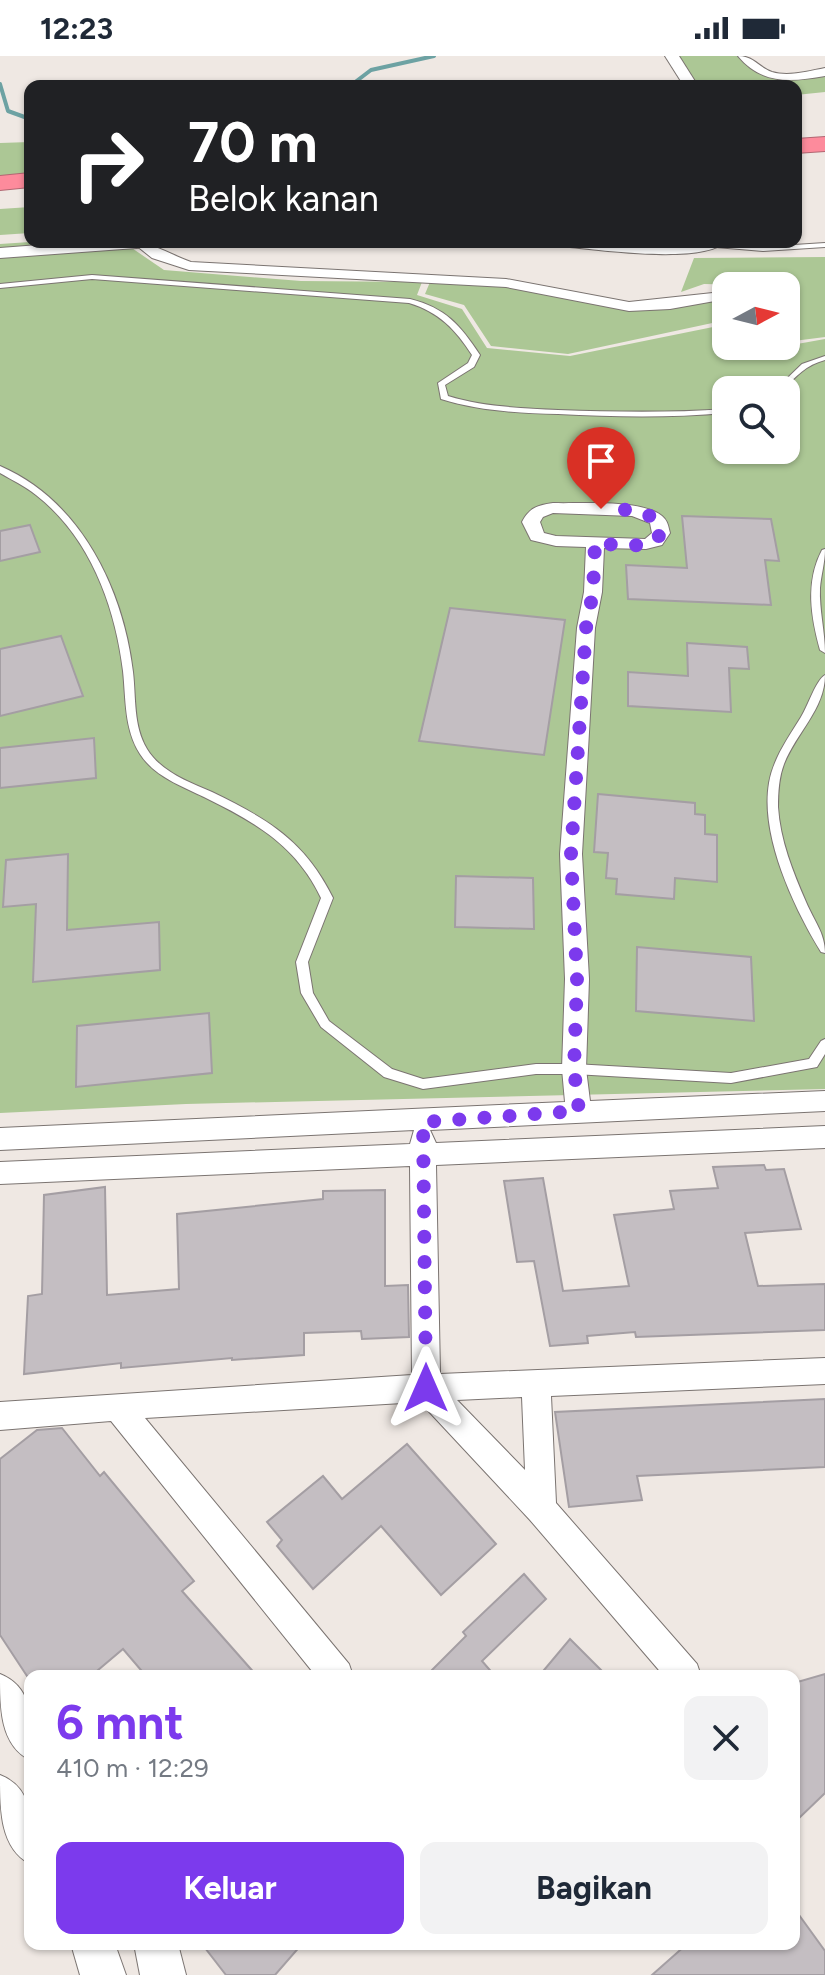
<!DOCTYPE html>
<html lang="id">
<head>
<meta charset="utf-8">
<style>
  body { margin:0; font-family:Figtree,sans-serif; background:#f2f2f3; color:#1f2937; height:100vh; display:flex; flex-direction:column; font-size:30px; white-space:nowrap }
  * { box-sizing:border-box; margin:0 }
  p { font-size:26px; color:#747a83 }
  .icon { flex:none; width:44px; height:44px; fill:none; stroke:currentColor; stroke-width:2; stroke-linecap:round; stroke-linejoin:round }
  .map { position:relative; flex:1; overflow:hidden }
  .details { position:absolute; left:24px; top:1614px; width:776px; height:280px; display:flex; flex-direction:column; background:#fff; border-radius:16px; box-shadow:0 2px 6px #0004 }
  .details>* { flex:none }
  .banner { position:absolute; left:24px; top:24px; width:778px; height:168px; border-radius:16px; box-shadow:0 2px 6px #0004; background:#202124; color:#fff; overflow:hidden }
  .needle { width:52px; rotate:83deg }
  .tools { position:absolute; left:712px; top:216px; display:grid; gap:16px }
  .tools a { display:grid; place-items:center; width:88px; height:88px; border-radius:16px; background:#fff; box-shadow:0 2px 6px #0004; font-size:40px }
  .pin { position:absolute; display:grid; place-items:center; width:68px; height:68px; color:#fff; margin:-82px -34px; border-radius:50% 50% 50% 0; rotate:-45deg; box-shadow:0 0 8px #0007 }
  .pin .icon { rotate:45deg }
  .me { position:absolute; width:88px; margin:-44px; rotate:0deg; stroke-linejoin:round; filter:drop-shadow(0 0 6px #0008) }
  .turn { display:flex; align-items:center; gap:28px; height:168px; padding:0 32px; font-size:36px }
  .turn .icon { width:104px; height:104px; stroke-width:2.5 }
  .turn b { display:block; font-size:56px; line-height:68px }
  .round { display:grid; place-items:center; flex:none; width:84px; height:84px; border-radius:16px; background:#f2f2f3 }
  .head { display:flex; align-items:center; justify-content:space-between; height:136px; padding:0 32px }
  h1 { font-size:48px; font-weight:700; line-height:60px; color:#7c3aed }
  .primary-button { display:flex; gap:16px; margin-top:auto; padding:16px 32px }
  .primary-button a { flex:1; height:92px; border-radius:16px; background:#7c3aed; color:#fff; font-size:32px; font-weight:700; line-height:92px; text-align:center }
  .primary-button a+a { background:#f2f2f3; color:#1f2937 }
  .status { display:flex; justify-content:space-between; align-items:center; height:56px; padding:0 40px; background:#fff; direction:ltr }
  .status svg { height:22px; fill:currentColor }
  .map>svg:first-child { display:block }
  .green { fill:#acc795; fill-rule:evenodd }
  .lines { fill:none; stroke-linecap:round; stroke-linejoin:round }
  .stream { stroke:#6da2a3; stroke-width:4 }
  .building { fill:#c4bec2; stroke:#a49ea3; stroke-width:2 }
  .service-casing { stroke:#7b7471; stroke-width:2 }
  .minor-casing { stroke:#7b7471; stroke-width:2 }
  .tertiary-casing { stroke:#7b7471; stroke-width:2 }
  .motorway-casing { stroke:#b26772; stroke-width:2 }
  .service { fill:#fff; fill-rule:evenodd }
  .minor { fill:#fff; fill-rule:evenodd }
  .tertiary { fill:#fff; fill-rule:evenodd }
  .motorway { fill:#fd8b9c; fill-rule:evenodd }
  .route { stroke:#7c3aed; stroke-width:14; stroke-dasharray:0 25.2 }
</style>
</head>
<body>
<div class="status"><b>12:23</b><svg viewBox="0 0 49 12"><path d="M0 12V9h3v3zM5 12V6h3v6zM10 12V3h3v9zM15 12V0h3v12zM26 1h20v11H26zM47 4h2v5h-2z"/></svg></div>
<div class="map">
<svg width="825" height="1919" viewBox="0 0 825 1919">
  <rect width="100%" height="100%" fill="#efe8e3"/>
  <g class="green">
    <path d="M672 0H744L763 19H825V36L796 39V30H691Z"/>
    <path d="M30 86V118L0 120V87Z"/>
    <path d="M30 151V177L0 179V153Z"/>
    <path d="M30 186H123L164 214 301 225 422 226 417 239 462 253 487 292 570 300 718 270 726 273V290H786L825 283V1033L186 1048 0 1057V188ZM726 334H786V394H726Z"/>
    <path d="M825 201V281L786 286V230L704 228 681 236 694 202Z"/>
    <path d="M430 226 522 231 622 245H726V269L717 266 568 298 491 290 464 249 425 238Z"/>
  </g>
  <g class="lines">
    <g class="stream">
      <path d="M0 28 8 55 30 63"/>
      <path d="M350 30 371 14 434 0"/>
    </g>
  </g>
  <g class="building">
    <path d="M682 460 771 463 779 505 765 504 771 549 628 543 626 509 687 512Z"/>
    <path d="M30 469 40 496 0 505V475Z"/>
    <path d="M450 552 565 564 544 699 419 685Z"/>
    <path d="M61 580 83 640 0 660V593Z"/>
    <path d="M687 587 747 591 749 613 729 612 731 656 628 650V616L688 620Z"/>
    <path d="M94 682 96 722 0 732V692Z"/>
    <path d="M598 738 695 747V758L705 759V778L717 779V826L675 822 674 843 616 838 617 823 606 822 608 797 594 796Z"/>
    <path d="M68 798 67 874 159 866 160 914 33 926 36 848 3 851 6 804Z"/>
    <path d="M456 820 533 822 534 873 455 871Z"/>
    <path d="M637 891 751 901 754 965 636 955Z"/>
    <path d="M209 957 212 1017 76 1031 77 970Z"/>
    <path d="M764 1109 766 1114 784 1113 801 1173 745 1177 758 1230 825 1228V1274L636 1281 635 1276 587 1280 588 1287 550 1290 534 1205 517 1206 504 1125 543 1122 563 1235 629 1230 614 1159 674 1153 670 1135 718 1132 713 1111Z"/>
    <path d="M105 1131 107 1239 179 1233 177 1158 323 1143V1135L385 1134V1230L408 1229 409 1281 362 1283 361 1275 304 1277V1299L232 1304V1302L121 1312V1307L24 1318 28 1240 42 1238 44 1139Z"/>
    <path d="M825 1343V1411L637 1420 642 1444 569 1451 555 1356Z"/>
    <path d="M62 1372 100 1420 104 1416 194 1525 182 1535 257 1620H146L123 1593 91 1620H27L0 1579V1403L37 1374Z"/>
    <path d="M407 1388 496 1488 441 1539 381 1470 313 1533 277 1490 282 1484 267 1466 323 1420 342 1443Z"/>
    <path d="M524 1518 546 1543 482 1605 495 1620H426L466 1580 463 1576Z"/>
    <path d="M570 1583 607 1620H539Z"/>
    <path d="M825 1618V1737L794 1767V1627Z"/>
    <path d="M794 1852 825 1895V1919H652L687 1888H794Z"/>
    <path d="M202 1888H302L275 1919H226Z"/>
  </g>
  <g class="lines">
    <defs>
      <g id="service">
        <path d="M706 187 763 191 825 187V191L763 195 704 190 702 189Z"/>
        <path d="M92 219 410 243C446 252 460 269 480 299L474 311 445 329 448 340C483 351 521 352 558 354 614 356 670 357 726 353V357C670 362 614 361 558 358 519 357 479 355 441 343L438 327 468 307 472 299C456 274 439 256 409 247L92 223 0 232V228Z"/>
        <path d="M825 300V304C806 309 796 320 783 334H775L802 308Z"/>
        <path d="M0 410C81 445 123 533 133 616 136 641 133 670 147 693 161 716 189 726 212 736 268 763 305 785 333 842L308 906 313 937 329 965 392 1013 423 1023 536 1008H574L731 1017 809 1003 821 985 825 983V998L817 1011 731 1027 574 1018H536L423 1033 384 1021 321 971 301 937 296 906 321 842C296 789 255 766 204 741 181 730 154 720 140 698 124 673 126 643 123 615 115 550 90 481 36 439 25 430 12 424 0 417Z"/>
        <path d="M825 493C825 507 821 519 820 532 819 554 825 575 825 597L820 594C811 561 805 526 822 494Z"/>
        <path d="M825 619C825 653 796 677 784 708 779 721 778 736 778 751 780 784 793 816 806 846 814 865 825 877 825 897L821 896C794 852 760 780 769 727 773 703 788 682 801 661 808 650 816 624 825 619Z"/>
      </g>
      <g id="minor">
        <path d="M738 0C754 0 758 11 772 16 789 21 809 15 825 12V20C791 26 762 29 738 0Z"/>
        <path d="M132 186C152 186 171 199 191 206L506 223 629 246 722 236 726 237V243L670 253 629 255 506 231 189 214 152 202Z"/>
        <path d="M553 447C580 448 642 443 662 460 668 465 668 470 670 477L662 489 646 493 604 492 602 536 595 572 582 798 589 923 586 1013 590 1045 825 1035V1055L430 1074 436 1087 825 1070V1092L436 1109 440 1318 825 1302V1328L551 1340 556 1447 697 1608 701 1620H664L530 1464 420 1346 145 1362 349 1608 353 1620H316L111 1365 0 1374V1346L412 1319 410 1110 0 1128V1106L410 1088 414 1074 0 1094V1072L565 1046 562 1013 565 923 560 798 577 572 584 536 586 491 556 490 531 484 522 466C529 452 538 449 553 447ZM553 457 632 460 650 467 652 477 645 483 556 480 544 477 540 466 543 461ZM522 1341 525 1414 457 1344Z"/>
      </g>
      <g id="tertiary">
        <path d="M665 0H679L698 30H684Z"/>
        <path d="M78 186H159L150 191 0 202V192Z"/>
        <path d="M561 186 664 189 725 186C702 208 602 194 570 191Z"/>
        <path d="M0 1618C37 1633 30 1670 30 1704 0 1689 0 1652 0 1618Z"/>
        <path d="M0 1719C38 1734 30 1773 30 1808 0 1792 0 1754 0 1719Z"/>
        <path d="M71 1888H115L126 1919H80Z"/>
        <path d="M134 1888H178L186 1919H140Z"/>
      </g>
      <g id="motorway">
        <path d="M825 81V95L796 97V83Z"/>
        <path d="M30 117V131L0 134V120Z"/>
      </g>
    </defs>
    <use href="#service" class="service-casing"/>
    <use href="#minor" class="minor-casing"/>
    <use href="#tertiary" class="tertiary-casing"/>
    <use href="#motorway" class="motorway-casing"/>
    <use href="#service" class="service"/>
    <use href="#minor" class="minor"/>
    <use href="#tertiary" class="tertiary"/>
    <use href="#motorway" class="motorway"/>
  </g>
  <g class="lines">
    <path class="route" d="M426 1332 423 1066 579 1055 574 1013 577 923 571 798 586 572 593 536 595 487C615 488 650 496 661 477 656 450 622 454 601 453"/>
  </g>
</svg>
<div class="tools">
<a><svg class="needle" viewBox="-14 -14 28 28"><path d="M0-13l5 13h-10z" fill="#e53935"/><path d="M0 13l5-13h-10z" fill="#747a83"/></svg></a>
<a><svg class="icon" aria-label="search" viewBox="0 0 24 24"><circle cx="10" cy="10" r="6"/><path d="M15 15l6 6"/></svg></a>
</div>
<div class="pin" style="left:601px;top:453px;background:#d93025"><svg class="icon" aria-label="arrive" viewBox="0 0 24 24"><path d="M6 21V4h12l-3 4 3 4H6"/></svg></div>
<svg class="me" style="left:426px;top:1332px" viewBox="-20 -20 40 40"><path d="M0-17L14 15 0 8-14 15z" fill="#7c3aed" stroke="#fff" stroke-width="4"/></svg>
<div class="banner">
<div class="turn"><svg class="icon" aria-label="right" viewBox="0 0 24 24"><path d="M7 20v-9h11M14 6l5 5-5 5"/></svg><div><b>70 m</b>Belok kanan</div></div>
</div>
<section class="details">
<div class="head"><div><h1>6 mnt</h1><p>410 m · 12:29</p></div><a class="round"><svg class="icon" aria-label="close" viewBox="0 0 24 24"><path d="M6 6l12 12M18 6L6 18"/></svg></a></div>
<div class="primary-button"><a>Keluar</a><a>Bagikan</a></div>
</section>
</div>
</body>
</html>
